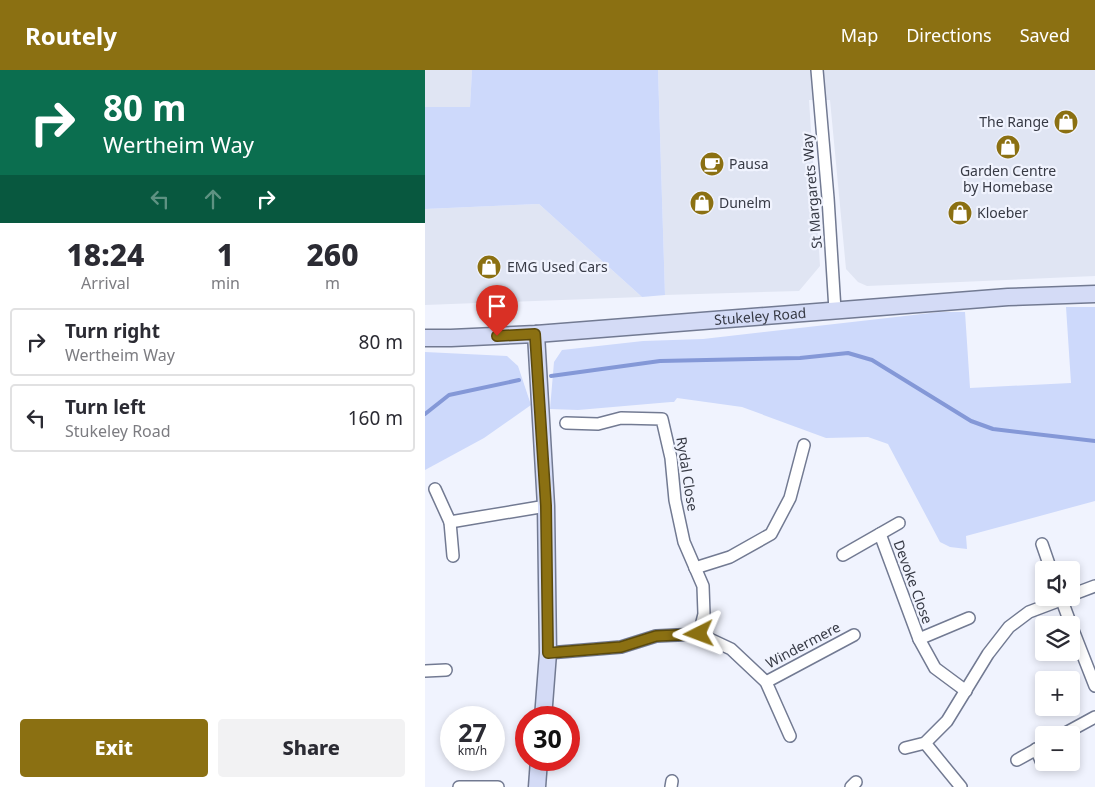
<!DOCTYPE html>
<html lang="en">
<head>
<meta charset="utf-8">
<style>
  body { margin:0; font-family:"Noto Sans",sans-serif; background:#f2f2f3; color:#2b2b33; height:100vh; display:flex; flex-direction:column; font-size:19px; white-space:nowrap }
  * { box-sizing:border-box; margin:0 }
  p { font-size:16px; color:#7c7c81 }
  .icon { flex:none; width:28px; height:28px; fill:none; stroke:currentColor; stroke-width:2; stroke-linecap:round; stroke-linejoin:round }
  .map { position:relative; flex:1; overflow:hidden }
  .panel { display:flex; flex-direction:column; background:#fff; width:425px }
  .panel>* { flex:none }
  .banner { background:#0b6e4f; color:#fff; overflow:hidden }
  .controls { position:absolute; left:610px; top:491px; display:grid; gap:10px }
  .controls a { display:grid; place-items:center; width:45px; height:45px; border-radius:5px; background:#fff; box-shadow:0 2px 8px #0003; font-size:25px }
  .speed { position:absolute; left:15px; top:636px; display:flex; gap:10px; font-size:25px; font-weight:700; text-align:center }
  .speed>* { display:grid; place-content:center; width:65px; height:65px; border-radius:50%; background:#fff; box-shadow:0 2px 8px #0003; line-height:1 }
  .speed small { font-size:12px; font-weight:400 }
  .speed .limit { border:8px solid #d22; background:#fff; color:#111 }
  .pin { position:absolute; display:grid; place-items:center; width:42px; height:42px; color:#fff; margin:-51px -21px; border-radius:50% 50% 50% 0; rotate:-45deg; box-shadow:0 0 5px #0007 }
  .pin .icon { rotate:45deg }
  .me { position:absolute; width:55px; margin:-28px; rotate:267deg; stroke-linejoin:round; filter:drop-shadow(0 0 4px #0008) }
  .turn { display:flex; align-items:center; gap:18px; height:105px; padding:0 20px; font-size:22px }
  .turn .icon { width:65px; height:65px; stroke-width:2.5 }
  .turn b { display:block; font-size:35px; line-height:42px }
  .lanes { display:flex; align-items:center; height:48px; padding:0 20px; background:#0003; justify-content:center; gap:25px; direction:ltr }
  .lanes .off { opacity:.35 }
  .eta { display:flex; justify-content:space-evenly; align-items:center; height:85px; text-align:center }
  .eta b { font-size:30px; font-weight:800; line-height:35px }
  .cta { display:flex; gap:10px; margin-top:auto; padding:10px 20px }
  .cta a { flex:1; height:58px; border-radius:5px; background:#8b7012; color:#fff; font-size:20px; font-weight:800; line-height:58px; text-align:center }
  .cta a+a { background:#f2f2f3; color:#2b2b33 }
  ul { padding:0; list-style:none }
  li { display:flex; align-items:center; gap:15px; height:68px; margin:0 10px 8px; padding:0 10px; border:2px solid #e1e1e2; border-radius:5px }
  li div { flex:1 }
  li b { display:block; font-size:19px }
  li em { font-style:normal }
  header { display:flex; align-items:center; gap:30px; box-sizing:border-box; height:70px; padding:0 25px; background:#8b7012; color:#fff }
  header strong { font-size:24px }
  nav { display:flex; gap:28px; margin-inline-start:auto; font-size:18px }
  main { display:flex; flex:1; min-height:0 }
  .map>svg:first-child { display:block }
  .built { fill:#e0e5f3 }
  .green { fill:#cdd9fb }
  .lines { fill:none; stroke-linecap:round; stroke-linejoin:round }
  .stream { stroke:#8498d7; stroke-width:4 }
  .street-casing { stroke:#727a92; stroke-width:14 }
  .secondary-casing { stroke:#727a92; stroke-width:19 }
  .street { stroke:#fff; stroke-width:11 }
  .secondary { stroke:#d4dbf6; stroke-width:16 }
  .route-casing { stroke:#5a490c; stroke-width:12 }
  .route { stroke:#8b7012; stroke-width:9 }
  .labels { text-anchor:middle; stroke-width:4.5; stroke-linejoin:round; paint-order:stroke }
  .poi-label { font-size:14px; fill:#373a45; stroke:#f0f3fe; text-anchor:start }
  .street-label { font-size:14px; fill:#373a45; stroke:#f0f3fe }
</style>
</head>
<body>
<header>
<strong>Routely</strong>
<nav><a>Map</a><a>Directions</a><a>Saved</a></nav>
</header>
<main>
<section class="panel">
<div class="banner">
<div class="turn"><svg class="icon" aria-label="right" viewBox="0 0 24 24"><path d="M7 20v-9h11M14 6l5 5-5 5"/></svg><div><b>80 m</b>Wertheim Way</div></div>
<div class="lanes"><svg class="icon off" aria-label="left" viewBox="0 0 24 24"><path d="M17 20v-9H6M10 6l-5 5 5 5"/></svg><svg class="icon off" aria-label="ahead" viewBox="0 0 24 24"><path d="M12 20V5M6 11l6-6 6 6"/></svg><svg class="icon" aria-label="right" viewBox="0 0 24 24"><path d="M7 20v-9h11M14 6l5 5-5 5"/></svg></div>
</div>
<div class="eta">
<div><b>18:24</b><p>Arrival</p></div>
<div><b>1</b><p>min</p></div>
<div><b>260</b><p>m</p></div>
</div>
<ul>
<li><svg class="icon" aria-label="right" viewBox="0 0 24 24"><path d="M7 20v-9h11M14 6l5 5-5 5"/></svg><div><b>Turn right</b><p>Wertheim Way</p></div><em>80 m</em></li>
<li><svg class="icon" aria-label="left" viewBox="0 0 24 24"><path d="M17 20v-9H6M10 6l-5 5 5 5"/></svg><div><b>Turn left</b><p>Stukeley Road</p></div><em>160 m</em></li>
</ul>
<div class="cta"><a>Exit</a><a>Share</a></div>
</section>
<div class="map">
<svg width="670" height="717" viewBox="0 0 670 717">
  <rect width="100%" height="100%" fill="#f0f3fe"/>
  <g class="built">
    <path d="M0 0H47L45 37H0Z"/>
    <path d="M233 0H670V206L442 216 433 212 421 199 405 30H384L395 196 374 221 240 225Z"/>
    <path d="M114 134 217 227 0 235V139Z"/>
  </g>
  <g class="green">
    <path d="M47 0H233L240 225 217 227 114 134 0 139V37H45Z"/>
    <path d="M641 237H670V431L541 466 542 479 525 477 515 472 463 374 443 367 401 368 317 337 252 328 249 332H246L153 340 125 339 129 292 137 280 218 271 278 269 515 242H540L545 318 646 313Z"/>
    <path d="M0 282 82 286 93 296 106 335 59 368 0 400Z"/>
  </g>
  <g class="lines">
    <g class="stream">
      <path d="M126 306 235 291 375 288 423 283 447 290 546 351 568 359 670 371"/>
      <path d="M0 344 24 325 94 310"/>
    </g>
    <defs>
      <g id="street">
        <path d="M392 0 403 128 410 240"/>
        <path d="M141 353 173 354 196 348 237 349 246 388 250 430 259 472 278 516 279 544 274 564"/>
        <path d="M10 419 25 452 121 436"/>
        <path d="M25 452 28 486"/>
        <path d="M455 464 494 569 510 598 541 621"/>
        <path d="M617 474 626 500"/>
        <path d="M418 485 474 453"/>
        <path d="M270 498 305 487 346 464 365 428 379 375"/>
        <path d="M646 525 670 516"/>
        <path d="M636 528 646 555"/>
        <path d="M646 555 670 616"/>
        <path d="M494 569 544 548"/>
        <path d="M123 583 196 577 231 566 274 564 306 579 341 612 365 666"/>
        <path d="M0 601 21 600"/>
        <path d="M341 612 429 565"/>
        <path d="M637 665 670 647"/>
        <path d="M500 673 536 717"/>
        <path d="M480 678 500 673 522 651 563 584 584 557 604 542 641 528"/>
        <path d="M611 679 617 693"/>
        <path d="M592 690 619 675"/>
        <path d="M34 717H73"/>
        <path d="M246 717 247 711"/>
        <path d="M426 717 431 712"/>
      </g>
      <g id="secondary">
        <path d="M111 264 121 436 123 583 118 648"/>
        <path id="s1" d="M0 268H26L111 264 583 227 670 224"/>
        <path d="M112 717 114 690"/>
      </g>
    </defs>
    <use href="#street" class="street-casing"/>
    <use href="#secondary" class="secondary-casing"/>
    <use href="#street" class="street"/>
    <use href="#secondary" class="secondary"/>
  </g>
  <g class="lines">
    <defs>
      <path id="route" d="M72 266 110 264 121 436 123 583 196 577 231 566 274 564"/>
    </defs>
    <use href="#route" class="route-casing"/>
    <use href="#route" class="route"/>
  </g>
  <defs>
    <symbol id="shop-disc" viewBox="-11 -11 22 22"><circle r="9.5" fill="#8b7012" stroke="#f0f3fe"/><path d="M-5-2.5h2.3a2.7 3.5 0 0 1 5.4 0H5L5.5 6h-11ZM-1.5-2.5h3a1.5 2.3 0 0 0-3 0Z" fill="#fff"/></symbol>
    <symbol id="cafe-disc" viewBox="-11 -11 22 22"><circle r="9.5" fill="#8b7012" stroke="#f0f3fe"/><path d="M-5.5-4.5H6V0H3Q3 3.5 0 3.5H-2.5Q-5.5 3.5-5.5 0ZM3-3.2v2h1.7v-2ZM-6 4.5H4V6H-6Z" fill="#fff"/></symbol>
  </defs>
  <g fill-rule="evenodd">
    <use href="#shop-disc" x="627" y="38" width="28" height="28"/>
    <use href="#shop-disc" x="569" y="63" width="28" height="28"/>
    <use href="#cafe-disc" x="273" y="80" width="28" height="28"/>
    <use href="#shop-disc" x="263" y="119" width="28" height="28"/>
    <use href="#shop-disc" x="521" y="129" width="28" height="28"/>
    <use href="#shop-disc" x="50" y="183" width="28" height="28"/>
  </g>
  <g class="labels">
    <g class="poi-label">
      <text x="624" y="57" text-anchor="end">The Range</text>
      <text x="304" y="99">Pausa</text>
      <text x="583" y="106" text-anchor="middle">Garden Centre<tspan x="583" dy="16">by Homebase</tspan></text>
      <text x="294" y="138">Dunelm</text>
      <text x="552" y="148">Kloeber</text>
      <text x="82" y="202">EMG Used Cars</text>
    </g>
    <g class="street-label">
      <text transform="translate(387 121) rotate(-95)" y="5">St Margarets Way</text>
      <text dy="5" stroke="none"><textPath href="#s1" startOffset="336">Stukeley Road</textPath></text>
      <text transform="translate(262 404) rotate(81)" y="5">Rydal Close</text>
      <text transform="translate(488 512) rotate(70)" y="5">Devoke Close</text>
      <text transform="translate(378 575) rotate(-28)" y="5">Windermere</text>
    </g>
  </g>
</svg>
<div class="controls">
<a><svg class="icon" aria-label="sound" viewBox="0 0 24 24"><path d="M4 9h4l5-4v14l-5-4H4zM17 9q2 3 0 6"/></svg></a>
<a><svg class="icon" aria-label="layers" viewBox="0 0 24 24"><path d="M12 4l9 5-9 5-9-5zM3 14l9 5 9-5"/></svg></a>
<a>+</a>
<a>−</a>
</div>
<div class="speed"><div>27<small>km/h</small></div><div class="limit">30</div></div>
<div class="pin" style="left:72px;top:266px;background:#d93025"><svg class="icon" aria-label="arrive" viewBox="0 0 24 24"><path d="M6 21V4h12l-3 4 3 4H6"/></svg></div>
<svg class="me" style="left:274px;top:564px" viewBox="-20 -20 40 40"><path d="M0-17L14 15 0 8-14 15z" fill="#8b7012" stroke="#fff" stroke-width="4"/></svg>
</div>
</main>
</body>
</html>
